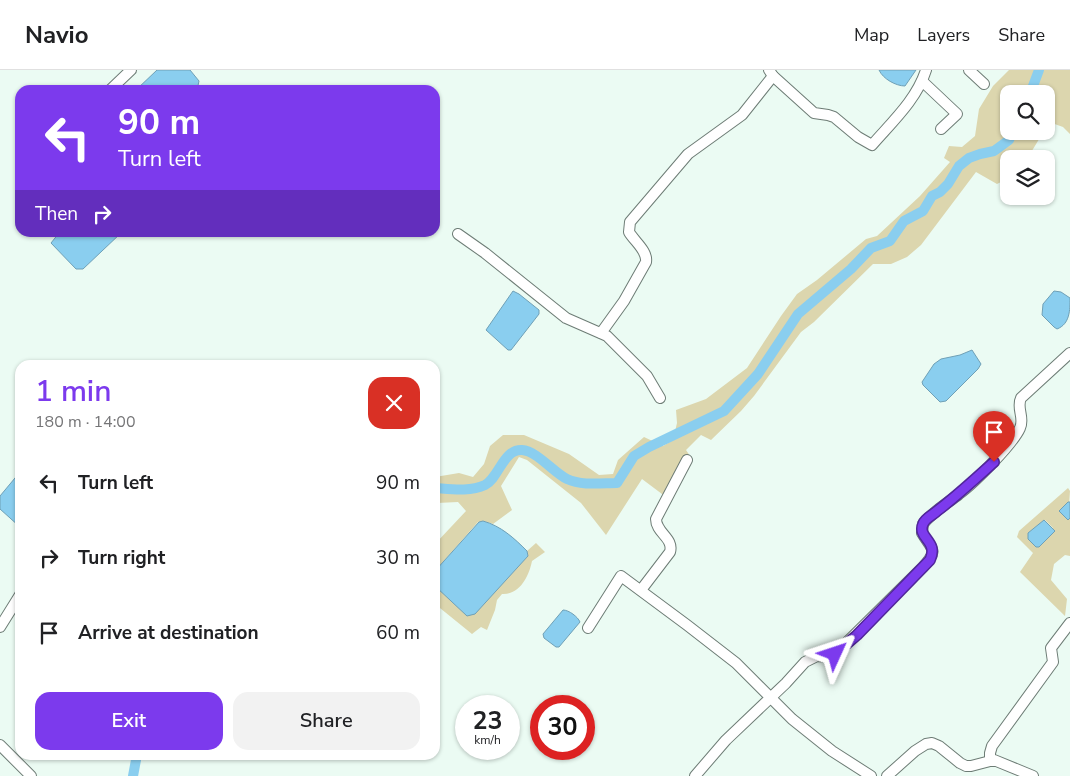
<!DOCTYPE html>
<html lang="en">
<head>
<meta charset="utf-8">
<style>
  body { margin:0; font-family:"Nunito Sans",sans-serif; background:#f2f2f2; color:#202124; height:100vh; display:flex; flex-direction:column; font-size:19px; white-space:nowrap }
  * { box-sizing:border-box; margin:0 }
  p { font-size:16px; color:#757577 }
  .icon { flex:none; width:28px; height:28px; fill:none; stroke:currentColor; stroke-width:2; stroke-linecap:round; stroke-linejoin:round }
  .map { position:relative; flex:1; overflow:hidden }
  .side { position:absolute; left:15px; top:290px; width:425px; height:400px; display:flex; flex-direction:column; background:#fff; border-radius:15px; box-shadow:0 1px 4px #0004 }
  .side>* { flex:none }
  .hud { position:absolute; left:15px; top:15px; width:425px; height:152px; border-radius:15px; box-shadow:0 1px 4px #0004; background:#7c3aed; color:#fff; overflow:hidden }
  .controls { position:absolute; left:1000px; top:15px; display:grid; gap:10px }
  .controls a { display:grid; place-items:center; width:55px; height:55px; border-radius:10px; background:#fff; box-shadow:0 1px 4px #0004; font-size:25px }
  .speed { position:absolute; left:455px; top:625px; display:flex; gap:10px; font-size:25px; font-weight:700; text-align:center }
  .speed>* { display:grid; place-content:center; width:65px; height:65px; border-radius:50%; background:#fff; box-shadow:0 1px 4px #0004; line-height:1 }
  .speed small { font-size:12px; font-weight:400 }
  .speed .limit { border:8px solid #d22; background:#fff; color:#111 }
  .pin { position:absolute; display:grid; place-items:center; width:42px; height:42px; color:#fff; margin:-51px -21px; border-radius:50% 50% 50% 0; rotate:-45deg; box-shadow:0 0 5px #0007 }
  .pin .icon { rotate:45deg }
  .me { position:absolute; width:55px; margin:-28px; rotate:48deg; stroke-linejoin:round; filter:drop-shadow(0 0 4px #0008) }
  .turn { display:flex; align-items:center; gap:18px; height:105px; padding:0 20px; font-size:22px }
  .turn .icon { width:65px; height:65px; stroke-width:2.5 }
  .turn b { display:block; font-size:35px; line-height:42px }
  .then { display:flex; align-items:center; height:48px; padding:0 20px; background:#0003; gap:10px; font-size:19px }
  .round { display:grid; place-items:center; flex:none; width:52px; height:52px; border-radius:15px; background:#f2f2f2 }
  .overview { display:flex; align-items:center; justify-content:space-between; height:85px; padding:0 20px }
  h1 { font-size:30px; font-weight:600; line-height:38px; color:#7c3aed }
  .button { display:flex; gap:10px; margin-top:auto; padding:10px 20px }
  .button a { flex:1; height:58px; border-radius:15px; background:#7c3aed; color:#fff; font-size:20px; font-weight:600; line-height:58px; text-align:center }
  .button a+a { background:#f2f2f2; color:#202124 }
  ul { padding:0; list-style:none }
  li { display:flex; align-items:center; gap:15px; height:75px; padding:0 20px }
  li div { flex:1 }
  li b { display:block; font-size:19px }
  li em { font-style:normal }
  header { display:flex; align-items:center; gap:30px; box-sizing:border-box; height:70px; padding:0 25px; background:#fff; border-bottom:1px solid #e0e0e0 }
  header strong { font-size:24px }
  nav { display:flex; gap:28px; margin-inline-start:auto; font-size:18px }
  .map>svg:first-child { display:block }
  .green { fill:#dcd6ae; fill-rule:evenodd }
  .water { fill:#8aceef; stroke:#6fa0b6 }
  .lines { fill:none; stroke-linecap:round; stroke-linejoin:round }
  .canal { stroke:#8aceef; stroke-width:10 }
  .street-casing { stroke:#6d7c75; stroke-width:12 }
  .street { stroke:#fff; stroke-width:10 }
  .route-casing { stroke:#51269a; stroke-width:12 }
  .route { stroke:#7c3aed; stroke-width:9 }
</style>
</head>
<body>
<header>
<strong>Navio</strong>
<nav><a>Map</a><a>Layers</a><a>Share</a></nav>
</header>
<div class="map">
<svg width="1070" height="706" viewBox="0 0 1070 706">
  <rect width="100%" height="100%" fill="#ebfbf3"/>
  <g class="green">
    <path d="M1009 0H1070V64L1063 57 1049 52 1046 57V24H1009V61H1044L1027 89H1009V108L997 114 976 102 921 175 907 187 891 194H873L814 252 801 262 754 326 741 341 711 370 701 365 686 380 692 389 666 427 642 409 606 465 581 433 527 390 519 387 501 416 512 440 493 454 483 451 478 452 435 501V474L466 441 458 432 437 433 435 432V407L459 403 473 407 484 394 490 376 503 365H524L569 384 599 405 613 404 618 390 644 367 663 376 673 370 677 353 676 340 706 329 747 298 781 246 797 224 817 210 866 169 877 166 920 126 950 92 944 88 949 76 962 77 975 66 979 39 993 16Z"/>
    <path d="M1068 418 1070 421 1068 450 1070 448V486L1065 485 1054 494 1051 510 1067 529 1065 546 1020 502 1033 483 1017 467 1019 461ZM1045 450 1053 458 1036 477 1028 469V463Z"/>
    <path d="M536 473 545 482 532 491C529 506 520 525 502 524L497 530 495 540 487 560 481 557 472 564 435 534V516L467 545 528 486 527 481Z"/>
  </g>
  <g class="water">
    <path d="M157 0H190L199 11 197 20H136Z"/>
    <path d="M879 0H916L905 16C896 16 883 9 879 0Z"/>
    <path d="M59 163V162L121 163 83 199H76L51 173Z"/>
    <path d="M513 221 519 224 539 240V244L511 280H508L486 260Z"/>
    <path d="M1054 221 1061 222 1070 228C1070 240 1070 254 1057 259L1054 257 1042 245 1043 234Z"/>
    <path d="M972 280 981 294 978 299 946 331 940 332 923 315 922 312 934 294 941 289 960 285Z"/>
    <path d="M20 402V457L0 439V426Z"/>
    <path d="M1068 432H1070V448L1068 450 1059 441Z"/>
    <path d="M1044 450 1055 461 1039 477H1036L1028 469V463Z"/>
    <path d="M483 451C501 456 514 468 527 481L528 486 475 544 467 546 435 516V501L479 452Z"/>
    <path d="M563 540C569 540 578 547 580 552L559 577H556L544 568 543 564Z"/>
  </g>
  <g class="lines">
    <g class="canal">
      <path d="M1030 24 1039 0"/>
      <path d="M435 418C450 419 470 422 485 415 499 408 503 379 522 380 537 381 554 403 567 409 582 416 602 413 617 413L634 386 649 377 724 341 758 304 798 244 851 199 871 178 890 171 904 151 923 141 932 126 940 122 948 114 959 96 969 88 980 84 994 81 1009 70 1013 61"/>
      <path d="M133 706 136 690 134 685"/>
    </g>
    <defs>
      <g id="street">
        <path d="M769 0 773 6 814 43 828 45 834 47 858 67 872 75C892 52 917 29 926 0"/>
        <path d="M969 0 984 14"/>
        <path d="M922 11 957 44 941 59"/>
        <path d="M110 20 131 0"/>
        <path d="M458 164 485 183 566 248 607 266 647 306 660 328"/>
        <path d="M601 263 624 231 646 192C648 181 634 171 629 162L630 152 688 84 742 45 773 6"/>
        <path d="M641 520 670 482C674 468 656 463 656 449L687 390"/>
        <path d="M0 557 20 525"/>
        <path d="M588 558 621 506 687 555 736 593 792 649 832 681 871 706"/>
        <path d="M0 675 31 706"/>
        <path d="M990 690V683L992 676 1053 592 1051 578 1070 553"/>
        <path d="M695 706 726 670 786 613 805 592 817 586 829 587 835 584 923 497C939 479 932 480 922 463L923 454C932 442 948 433 959 424 974 413 1013 374 1020 358 1025 348 1016 338 1021 328L1070 283"/>
        <path d="M887 706 915 681 926 674 932 673 939 676 960 693 966 696H971L994 690 1033 706"/>
      </g>
    </defs>
    <use href="#street" class="street-casing"/>
    <use href="#street" class="street"/>
  </g>
  <g class="lines">
    <defs>
      <path id="route" d="M835 584 857 565 930 490C939 471 917 468 923 454 925 448 933 445 937 441 957 426 975 409 994 392"/>
    </defs>
    <use href="#route" class="route-casing"/>
    <use href="#route" class="route"/>
  </g>
</svg>
<div class="controls">
<a><svg class="icon" aria-label="search" viewBox="0 0 24 24"><circle cx="10" cy="10" r="6"/><path d="M15 15l6 6"/></svg></a>
<a><svg class="icon" aria-label="layers" viewBox="0 0 24 24"><path d="M12 4l9 5-9 5-9-5zM3 14l9 5 9-5"/></svg></a>
</div>
<div class="speed"><div>23<small>km/h</small></div><div class="limit">30</div></div>
<div class="pin" style="left:994px;top:392px;background:#d93025"><svg class="icon" aria-label="arrive" viewBox="0 0 24 24"><path d="M6 21V4h12l-3 4 3 4H6"/></svg></div>
<svg class="me" style="left:835px;top:584px" viewBox="-20 -20 40 40"><path d="M0-17L14 15 0 8-14 15z" fill="#7c3aed" stroke="#fff" stroke-width="4"/></svg>
<div class="hud">
<div class="turn"><svg class="icon" aria-label="left" viewBox="0 0 24 24"><path d="M17 20v-9H6M10 6l-5 5 5 5"/></svg><div><b>90 m</b>Turn left</div></div>
<div class="then">Then<svg class="icon" aria-label="right" viewBox="0 0 24 24"><path d="M7 20v-9h11M14 6l5 5-5 5"/></svg></div>
</div>
<section class="side">
<div class="overview"><div><h1>1 min</h1><p>180 m · 14:00</p></div><a class="round" style="background:#d93025;color:#fff"><svg class="icon" aria-label="close" viewBox="0 0 24 24"><path d="M6 6l12 12M18 6L6 18"/></svg></a></div>
<ul>
<li><svg class="icon" aria-label="left" viewBox="0 0 24 24"><path d="M17 20v-9H6M10 6l-5 5 5 5"/></svg><div><b>Turn left</b></div><em>90 m</em></li>
<li><svg class="icon" aria-label="right" viewBox="0 0 24 24"><path d="M7 20v-9h11M14 6l5 5-5 5"/></svg><div><b>Turn right</b></div><em>30 m</em></li>
<li><svg class="icon" aria-label="arrive" viewBox="0 0 24 24"><path d="M6 21V4h12l-3 4 3 4H6"/></svg><div><b>Arrive at destination</b></div><em>60 m</em></li>
</ul>
<div class="button"><a>Exit</a><a>Share</a></div>
</section>
</div>
</body>
</html>
